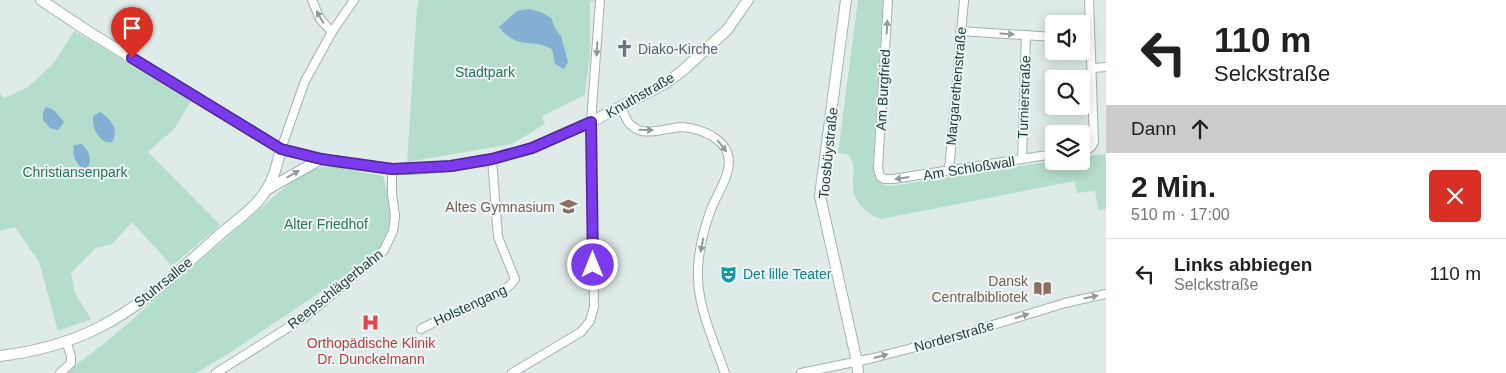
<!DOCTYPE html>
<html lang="de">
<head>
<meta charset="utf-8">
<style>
  body { margin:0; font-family:Arial,sans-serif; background:#f2f2f2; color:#202124; height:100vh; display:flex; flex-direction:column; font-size:19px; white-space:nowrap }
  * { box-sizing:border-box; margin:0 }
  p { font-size:16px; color:#757577 }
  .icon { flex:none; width:28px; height:28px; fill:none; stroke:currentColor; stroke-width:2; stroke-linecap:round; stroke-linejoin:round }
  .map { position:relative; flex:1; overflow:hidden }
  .details { display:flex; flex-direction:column; background:#fff; width:400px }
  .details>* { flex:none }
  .top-card { background:#fff; color:#202124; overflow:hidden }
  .controls { position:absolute; left:1045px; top:15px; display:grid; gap:10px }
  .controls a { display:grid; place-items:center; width:45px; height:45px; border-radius:5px; background:#fff; box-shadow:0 2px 12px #0003; font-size:25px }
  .pin { position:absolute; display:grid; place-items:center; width:42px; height:42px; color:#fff; margin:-51px -21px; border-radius:50% 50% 50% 0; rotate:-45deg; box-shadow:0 0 5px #0007 }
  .pin .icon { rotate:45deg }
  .me { position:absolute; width:55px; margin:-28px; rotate:0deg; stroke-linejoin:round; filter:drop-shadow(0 0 4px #0008) }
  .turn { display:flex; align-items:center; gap:18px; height:105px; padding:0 25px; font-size:22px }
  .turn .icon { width:65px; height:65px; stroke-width:2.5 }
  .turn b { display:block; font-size:35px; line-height:42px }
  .then { display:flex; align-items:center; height:48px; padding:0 25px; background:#0003; gap:10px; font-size:19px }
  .round { display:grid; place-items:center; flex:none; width:52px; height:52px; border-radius:5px; background:#f2f2f2 }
  .overview { display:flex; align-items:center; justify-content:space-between; height:85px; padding:0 25px }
  h1 { font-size:30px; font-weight:800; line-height:38px }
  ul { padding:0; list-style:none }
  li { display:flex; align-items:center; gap:15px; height:70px; padding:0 25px; border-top:1px solid #e0e0e0 }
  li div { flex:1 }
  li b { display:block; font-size:19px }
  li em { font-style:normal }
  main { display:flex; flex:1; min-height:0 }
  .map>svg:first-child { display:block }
  .green { fill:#b5ddcc }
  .water { fill:#82afd3 }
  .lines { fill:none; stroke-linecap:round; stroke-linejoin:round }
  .minor-casing { stroke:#a1b2b1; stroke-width:10 }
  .secondary-casing { stroke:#9db7b5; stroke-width:12 }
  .minor { stroke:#fff; stroke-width:8 }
  .secondary { stroke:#fff; stroke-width:10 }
  .oneway { fill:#8f9c9d }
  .route-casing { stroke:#51269a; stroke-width:12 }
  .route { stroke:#7c3aed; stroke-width:9 }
  .labels { text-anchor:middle; stroke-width:4; stroke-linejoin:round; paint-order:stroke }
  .worship-label { font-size:14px; fill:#5b616d; stroke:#eef7f5; text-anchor:start }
  .park-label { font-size:14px; fill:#27735b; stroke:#eef7f5 }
  .street-label { font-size:14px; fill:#1f3a3b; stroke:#eef7f5 }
  .education-label { font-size:14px; fill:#785e54; stroke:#eef7f5; text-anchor:end }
  .culture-label { font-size:14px; fill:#0d838f; stroke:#eef7f5; text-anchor:start }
  .health-label { font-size:14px; fill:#be3a42; stroke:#eef7f5 }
</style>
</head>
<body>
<main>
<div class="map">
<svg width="1106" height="373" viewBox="0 0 1106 373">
  <rect width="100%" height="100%" fill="#deebe9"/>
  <g class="green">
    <path d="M419 0H596L590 2V55L585 95 542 116 545 124 512 144 407 162 417 8Z"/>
    <path d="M858 0H883L873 167 875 177 883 185 891 186 1054 161H1081V157L1106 154V209L1098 210 1095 191 1077 193 1075 181 881 219C867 214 854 203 853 187 852 172 857 170 849 155L838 153Z"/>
    <path d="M74 31 191 101 175 128 148 152 220 225 172 266 132 222 112 244 96 248 71 273 75 293 91 319 58 331 39 262 15 227 0 231V94L5 98 28 87 54 63Z"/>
    <path d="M329 166 383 176C387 192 397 214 391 230 387 242 376 252 367 261L228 354 196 373H65L105 343 292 181 311 169Z"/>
  </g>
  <g class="water">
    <path d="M529 9 541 12 551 18 555 28 561 36 568 62 564 69 555 64 552 49C547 47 541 44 536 44 518 42 510 41 499 27L517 11Z"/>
    <path d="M46 107 54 110 64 122 58 130 50 128 43 120V112Z"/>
    <path d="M100 112C110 118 120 130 112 142 99 144 92 128 93 116Z"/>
    <path d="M82 144C89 152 92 157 88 168L82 169C75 161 72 156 74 145Z"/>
  </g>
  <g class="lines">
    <defs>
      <g id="minor">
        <path d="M312 0 320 19 332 32"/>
        <path d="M888 0 878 168 880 176 884 179H893L1054 154"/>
        <path d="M960 31 1054 37"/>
        <path d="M1093 68 1106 67"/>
        <path d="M621 107C624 113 626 122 632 126 645 138 668 127 683 127 693 128 703 131 712 136 718 140 725 145 727 152 735 171 716 194 710 212 704 229 699 250 698 268 696 304 713 339 725 373"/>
        <path d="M281 149 305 81 332 32 354 0"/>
        <path d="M1081 150C1088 150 1091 149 1094 142L1089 0"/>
        <path d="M1022 159 1026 35"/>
        <path d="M949 171 964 0"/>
        <path d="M421 329C443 316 505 298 515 279L498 237 492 159"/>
        <path d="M60 373 71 363V356L66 341"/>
        <path d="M216 373 305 317 370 263 384 250 393 231 395 216 392 194V169"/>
        <path d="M512 373 581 332 590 321 594 307 591 122 600 0"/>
        <path d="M801 373 869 359 947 339 1065 303 1106 294"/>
      </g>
      <g id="secondary">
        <path d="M41 0 89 32 281 149 332 161 392 169H413L451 166 492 159 532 148 591 122 666 83 682 71 727 30 748 0"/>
        <path d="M846 0 820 196 857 362 858 373"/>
        <path d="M266 190 321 159"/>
        <path d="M0 356C33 352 68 343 98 328 144 305 181 269 218 236 234 222 254 209 265 192 274 179 277 164 281 149"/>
      </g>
    </defs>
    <use href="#minor" class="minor-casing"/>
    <use href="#secondary" class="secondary-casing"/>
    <use href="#minor" class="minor"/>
    <use href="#secondary" class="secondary"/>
  </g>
  <defs><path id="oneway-solid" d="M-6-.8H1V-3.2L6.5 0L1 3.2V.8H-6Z" transform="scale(1.25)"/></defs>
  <g class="oneway">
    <use href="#oneway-solid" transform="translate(320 17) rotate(-120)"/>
    <use href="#oneway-solid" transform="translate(887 27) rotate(-87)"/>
    <use href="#oneway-solid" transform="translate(1007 34) rotate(4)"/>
    <use href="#oneway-solid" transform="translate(597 49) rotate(93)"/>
    <use href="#oneway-solid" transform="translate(646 130) rotate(1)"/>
    <use href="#oneway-solid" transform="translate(722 146) rotate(52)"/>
    <use href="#oneway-solid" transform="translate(293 174) rotate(-30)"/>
    <use href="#oneway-solid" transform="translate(902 178) rotate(172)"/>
    <use href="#oneway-solid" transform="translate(702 245) rotate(101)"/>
    <use href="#oneway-solid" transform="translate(1091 297) rotate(-12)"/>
    <use href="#oneway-solid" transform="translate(1022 316) rotate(-17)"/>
    <use href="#oneway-solid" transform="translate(881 356) rotate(-15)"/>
  </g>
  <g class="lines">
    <defs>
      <path id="route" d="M132 58 281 149 321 159 392 169 451 166 492 159 532 148 591 122 593 265"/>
    </defs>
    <use href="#route" class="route-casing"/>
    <use href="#route" class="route"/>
  </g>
  <defs>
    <symbol id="church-bare" viewBox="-9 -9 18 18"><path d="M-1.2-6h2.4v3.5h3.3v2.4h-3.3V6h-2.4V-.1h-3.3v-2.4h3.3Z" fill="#6b7280" stroke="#eef7f5" stroke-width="2.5" paint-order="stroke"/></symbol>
    <symbol id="school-bare" viewBox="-9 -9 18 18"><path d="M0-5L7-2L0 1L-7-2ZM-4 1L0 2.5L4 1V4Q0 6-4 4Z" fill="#8d6e63" stroke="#eef7f5" stroke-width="2.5" paint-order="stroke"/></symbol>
    <symbol id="theatre-bare" viewBox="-9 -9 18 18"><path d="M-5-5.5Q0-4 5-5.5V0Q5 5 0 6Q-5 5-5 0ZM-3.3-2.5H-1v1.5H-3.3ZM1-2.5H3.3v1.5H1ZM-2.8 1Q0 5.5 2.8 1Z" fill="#0f9aa8" stroke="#eef7f5" stroke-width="2.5" paint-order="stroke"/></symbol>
    <symbol id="library-bare" viewBox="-9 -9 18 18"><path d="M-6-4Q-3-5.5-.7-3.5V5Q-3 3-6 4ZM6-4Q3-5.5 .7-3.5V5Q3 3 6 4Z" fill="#8d6e63" stroke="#eef7f5" stroke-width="2.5" paint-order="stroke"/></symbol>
    <symbol id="hospital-bare" viewBox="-9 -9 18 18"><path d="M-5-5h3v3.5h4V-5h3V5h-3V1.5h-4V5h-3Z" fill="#e0444e" stroke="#eef7f5" stroke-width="2.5" paint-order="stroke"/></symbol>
  </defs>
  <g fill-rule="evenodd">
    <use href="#church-bare" x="612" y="36" width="25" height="25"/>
    <use href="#school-bare" x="556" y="194" width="25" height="25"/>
    <use href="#theatre-bare" x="716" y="262" width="25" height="25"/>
    <use href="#library-bare" x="1030" y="276" width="25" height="25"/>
    <use href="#hospital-bare" x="358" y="310" width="25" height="25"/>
  </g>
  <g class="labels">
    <g class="worship-label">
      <text x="638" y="54">Diako-Kirche</text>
    </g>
    <g class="park-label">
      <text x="485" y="77">Stadtpark</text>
      <text x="75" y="177">Christiansenpark</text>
      <text x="326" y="229">Alter Friedhof</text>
    </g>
    <g class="street-label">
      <text transform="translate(956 86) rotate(-85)" y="5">Margarethenstraße</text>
      <text transform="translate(883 90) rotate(-87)" y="5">Am Burgfried</text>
      <text transform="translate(640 95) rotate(-30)" y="5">Knuthstraße</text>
      <text transform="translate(1024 97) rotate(-88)" y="5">Turnierstraße</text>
      <text transform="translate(828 153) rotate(-84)" y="5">Toosbüystraße</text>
      <text transform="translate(969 168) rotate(-9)" y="5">Am Schloßwall</text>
      <text transform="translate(163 282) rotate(-39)" y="5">Stuhrsallee</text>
      <text transform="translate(335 289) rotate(-39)" y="5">Reepschlägerbahn</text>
      <text transform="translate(470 305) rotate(-25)" y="5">Holstengang</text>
      <text transform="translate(954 336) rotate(-16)" y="5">Norderstraße</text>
    </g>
    <g class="education-label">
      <text x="555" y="212">Altes Gymnasium</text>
      <text x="1028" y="286">Dansk<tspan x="1028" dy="16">Centralbibliotek</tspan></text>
    </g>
    <g class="culture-label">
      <text x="743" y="279">Det lille Teater</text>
    </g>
    <g class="health-label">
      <text x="371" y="348">Orthopädische Klinik<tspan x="371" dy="16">Dr. Dunckelmann</tspan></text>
    </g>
  </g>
</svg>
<div class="controls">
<a><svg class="icon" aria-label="sound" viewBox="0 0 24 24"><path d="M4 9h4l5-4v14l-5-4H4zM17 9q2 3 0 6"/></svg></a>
<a><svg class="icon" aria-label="search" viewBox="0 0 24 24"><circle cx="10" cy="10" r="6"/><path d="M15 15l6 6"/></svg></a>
<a><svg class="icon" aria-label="layers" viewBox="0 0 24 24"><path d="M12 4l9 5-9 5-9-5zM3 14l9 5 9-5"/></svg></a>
</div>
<div class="pin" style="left:132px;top:58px;background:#d93025"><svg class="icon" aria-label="arrive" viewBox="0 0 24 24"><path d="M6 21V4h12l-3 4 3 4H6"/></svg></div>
<svg class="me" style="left:593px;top:265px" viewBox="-20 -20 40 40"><circle r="17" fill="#7c3aed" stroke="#fff" stroke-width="3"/><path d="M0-11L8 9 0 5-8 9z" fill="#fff"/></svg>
</div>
<section class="details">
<div class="top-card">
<div class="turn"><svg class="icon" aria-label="left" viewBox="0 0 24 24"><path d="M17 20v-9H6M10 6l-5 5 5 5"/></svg><div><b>110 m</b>Selckstraße</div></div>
<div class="then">Dann<svg class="icon" aria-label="ahead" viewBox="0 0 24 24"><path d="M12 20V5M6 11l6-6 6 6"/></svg></div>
</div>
<div class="overview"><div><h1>2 Min.</h1><p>510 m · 17:00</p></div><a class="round" style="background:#d93025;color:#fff"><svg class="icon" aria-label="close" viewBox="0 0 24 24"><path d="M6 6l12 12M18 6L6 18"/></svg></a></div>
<ul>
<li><svg class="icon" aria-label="left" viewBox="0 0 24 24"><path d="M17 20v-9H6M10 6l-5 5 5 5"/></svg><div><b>Links abbiegen</b><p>Selckstraße</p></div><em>110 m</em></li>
</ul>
</section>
</main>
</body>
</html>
